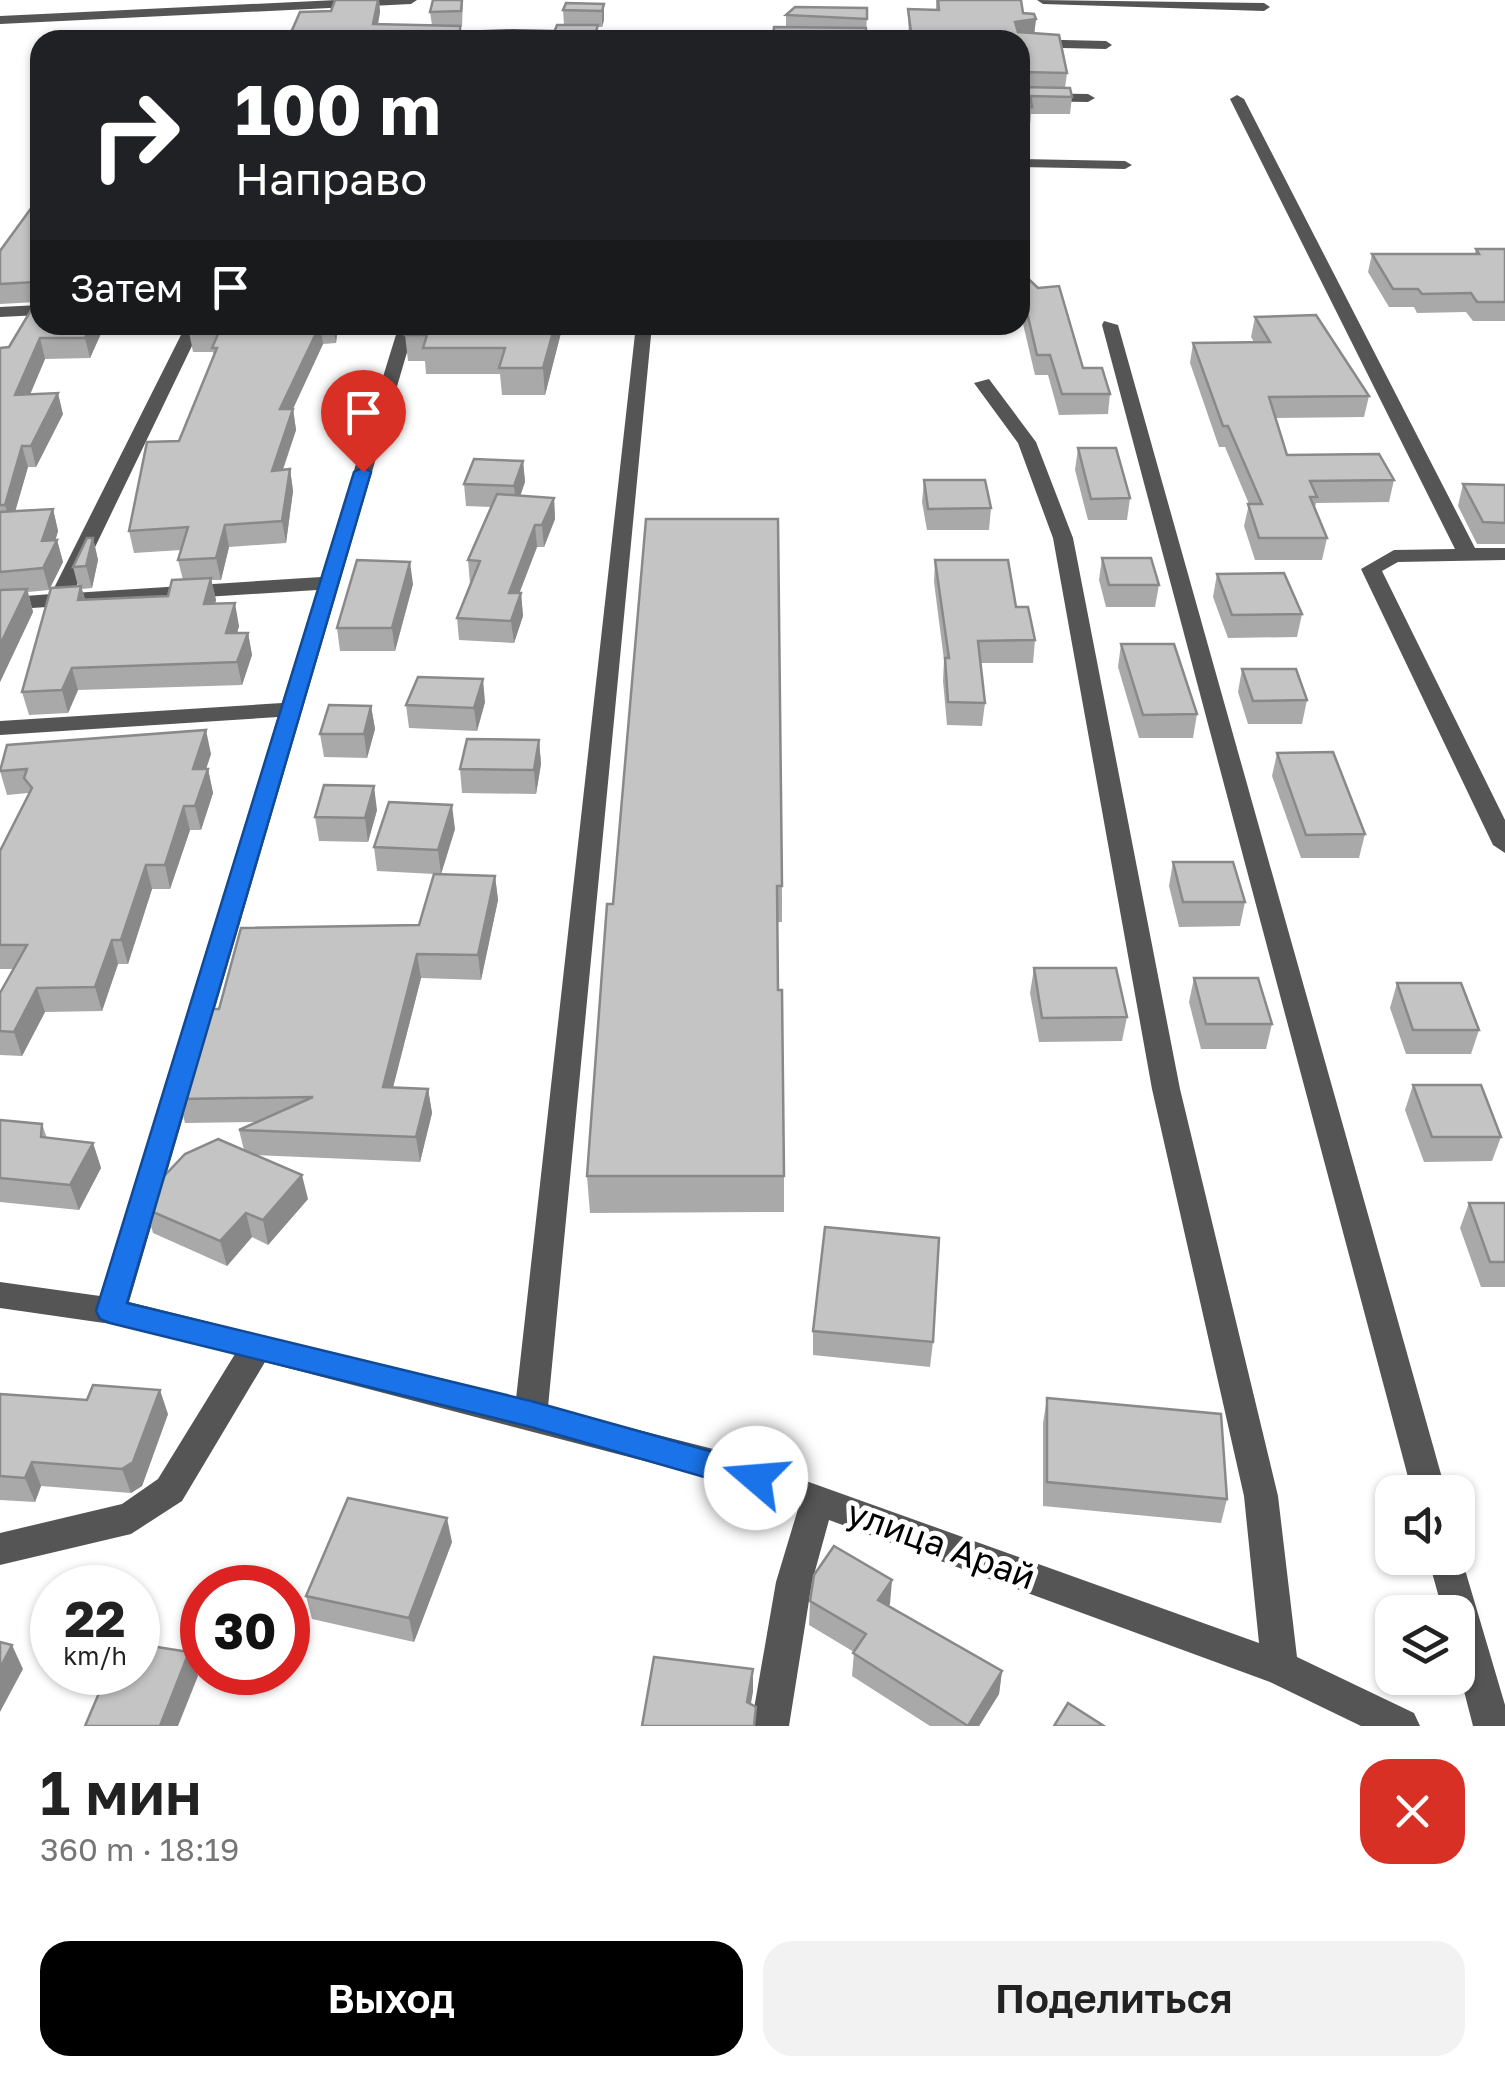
<!DOCTYPE html>
<html lang="ru">
<head>
<meta charset="utf-8">
<style>
  body { margin:0; font-family:"Golos Text",sans-serif; background:#f2f2f2; color:#222; height:100vh; display:flex; flex-direction:column; font-size:38px; white-space:nowrap }
  * { box-sizing:border-box; margin:0 }
  p { font-size:32px; color:#767676 }
  .icon { flex:none; width:55px; height:55px; fill:none; stroke:currentColor; stroke-width:2; stroke-linecap:round; stroke-linejoin:round }
  .map { position:relative; height:1726px; overflow:hidden }
  .drawer { display:flex; flex-direction:column; background:#fff; flex:1 }
  .drawer>* { flex:none }
  .banner { position:absolute; left:30px; top:30px; width:1000px; height:305px; border-radius:30px; box-shadow:0 2px 8px #0004; background:#202124; color:#fff; overflow:hidden }
  .buttons { position:absolute; left:1375px; top:1475px; display:grid; gap:20px }
  .buttons a { display:grid; place-items:center; width:100px; height:100px; border-radius:20px; background:#fff; box-shadow:0 2px 8px #0004; font-size:50px }
  .speed { position:absolute; left:30px; top:1565px; display:flex; gap:20px; font-size:50px; font-weight:700; text-align:center }
  .speed>* { display:grid; place-content:center; width:130px; height:130px; border-radius:50%; background:#fff; box-shadow:0 2px 8px #0004; line-height:1 }
  .speed small { font-size:25px; font-weight:400 }
  .speed .limit { border:15px solid #d22; background:#fff; color:#111 }
  .pin { position:absolute; display:grid; place-items:center; width:85px; height:85px; color:#fff; margin:-102px -42px; border-radius:50% 50% 50% 0; rotate:-45deg; box-shadow:0 0 10px #0007 }
  .pin .icon { rotate:45deg }
  .me { position:absolute; width:110px; margin:-55px; rotate:288deg; stroke-linejoin:round; filter:drop-shadow(0 0 8px #0008) }
  .turn { display:flex; align-items:center; gap:35px; height:210px; padding:0 40px; font-size:45px }
  .turn .icon { width:130px; height:130px; stroke-width:2.5 }
  .turn b { display:block; font-size:70px; line-height:85px }
  .then { display:flex; align-items:center; height:95px; padding:0 40px; background:#0003; gap:20px; font-size:38px }
  .round { display:grid; place-items:center; flex:none; width:105px; height:105px; border-radius:30px; background:#f2f2f2 }
  .overview { display:flex; align-items:center; justify-content:space-between; height:170px; padding:0 40px }
  h1 { font-size:60px; font-weight:600; line-height:75px }
  .primary-button { display:flex; gap:20px; margin-top:auto; padding:20px 40px }
  .primary-button a { flex:1; height:115px; border-radius:30px; background:#000; color:#fff; font-size:40px; font-weight:600; line-height:115px; text-align:center }
  .primary-button a+a { background:#f2f2f2; color:#222 }
  .map>svg:first-child { display:block }
  .lines { fill:none; stroke-linecap:round; stroke-linejoin:round }
  .minor { fill:#555; fill-rule:evenodd }
  .wall { fill:#a9a9a9 }
  .shaded-wall { fill:#898989 }
  .building { fill:#c4c4c4; stroke:#898989; stroke-width:2.5 }
  .route { fill:#1a73e8; stroke:#114b97; stroke-width:2.5 }
  .labels { text-anchor:middle; stroke-width:10; stroke-linejoin:round; paint-order:stroke }
  .near-street-label { font-size:35px; fill:#000; stroke:#fff }
</style>
</head>
<body>
<div class="map">
<svg width="1505" height="1726" viewBox="0 0 1505 1726">
  <rect width="100%" height="100%" fill="#fff"/>
  <g class="lines">
    <g class="minor">
      <path d="M337 0H417L411 4 0 24V16Z"/>
      <path d="M1037 0 1264 3 1270 7 1264 11 1043 4Z"/>
      <path d="M512 29 860 36 866 40 512 37 416 40 423 32Z"/>
      <path d="M267 33 273 37 271 40H259Z"/>
      <path d="M1020 39 1106 41 1112 45 1106 49 1020 47 1017 40Z"/>
      <path d="M1020 93 1088 94 1095 98 1088 102 1020 101Z"/>
      <path d="M1237 95 1244 99 1475 548H1505V560L1398 562 1382 571 1505 820V853L1493 845 1361 569 1394 550 1455 549 1230 99Z"/>
      <path d="M1020 159 1125 161 1132 165 1125 169 1020 167Z"/>
      <path d="M40 305V315L0 317V307Z"/>
      <path d="M1104 321 1118 325 1446 1492H1412L1102 325Z"/>
      <path d="M186 325H202L73 593 321 577 399 325H415L129 1302 516 1399 636 325H652L548 1407 725 1452 1259 1643 1244 1496 1152 1089 1053 538 1018 443 974 383 989 379 1036 442 1073 538 1180 1089 1278 1496 1297 1657 1414 1713 1420 1726H1361L1270 1682 829 1520 812 1582 789 1726H751L776 1582 798 1509 725 1482 265 1362 182 1501 131 1534 0 1565V1533L122 1504 158 1479 235 1354 111 1324 0 1308V1282L100 1296 278 717 0 735V721L282 703 317 590 0 610V598L51 594Z"/>
      <path d="M1458 1546 1505 1705V1726H1473L1458 1668V1612H1443L1428 1558H1458Z"/>
    </g>
  </g>
  <g class="wall">
    <path d="M335 0H379L380 12 378 24 432 25 430 12 433 0H463L462 27H460L462 40H277L289 37 331 11Z"/>
    <path d="M936 0H1021L1023 13 1036 19 1034 33 1067 73 1065 88 1072 97 1070 114H1031L1030 125 1020 124V40H909L908 9 936 10Z"/>
    <path d="M604 4V20L602 27H598V40H554L553 35 564 25 563 10Z"/>
    <path d="M867 8 866 40 786 27V15Z"/>
    <path d="M40 196V325H128L127 328 103 329 90 358 45 359 30 394 63 414 36 467H28L15 511 53 509 58 531 55 541 57 540 63 562 49 590 28 592 33 612 0 682V348L9 347 36 302 0 304V251Z"/>
    <path d="M1476 249H1505V321H1473L1466 312 1417 313 1414 307H1389L1368 272 1372 254H1475Z"/>
    <path d="M1020 271 1083 368 1110 394 1108 414 1059 415 1048 375H1035L1020 311Z"/>
    <path d="M1255 317 1369 396 1364 417 1275 418 1287 455 1394 480 1389 502 1316 503 1315 507 1327 538 1322 560H1255L1244 526 1249 504 1225 447H1219L1190 363 1193 343 1254 342 1251 337Z"/>
    <path d="M192 325H338L336 343 323 344 293 409 296 430 283 470 290 469 293 491 286 543 229 547 221 580H211L216 600 215 604 239 626 237 633H248L252 655 242 685 78 690 68 713 29 715 22 692 78 586 73 567 93 538 98 560 92 588 82 589 85 599 168 596 183 580 178 560 181 550 134 553 129 531 179 441 214 357 213 352H193L189 332Z"/>
    <path d="M408 325H563L545 395H502L500 374H426L425 361H408L405 335Z"/>
    <path d="M1078 448 1130 498 1127 520H1088L1075 470Z"/>
    <path d="M523 461 525 482 520 496 554 498 555 519 544 547H537L519 593H521L523 616 514 643 459 640 457 618 470 583 468 560 491 507 466 506 464 484Z"/>
    <path d="M924 480 991 508 989 530H927L922 502Z"/>
    <path d="M1463 484 1505 485V544H1477L1458 506Z"/>
    <path d="M1102 558 1159 585 1155 607H1106L1099 580Z"/>
    <path d="M935 560 1016 607 1035 640 1033 663H981L985 703 982 726 947 725 943 681 944 660 934 582Z"/>
    <path d="M1217 574 1302 614 1297 637 1228 638 1213 597Z"/>
    <path d="M413 584 395 651H340L337 628Z"/>
    <path d="M1121 644 1197 714 1193 738H1139L1118 667Z"/>
    <path d="M1242 669 1307 700 1302 724H1248L1238 692Z"/>
    <path d="M485 702 477 731 409 728 406 705Z"/>
    <path d="M371 706 375 729 367 758 324 757 320 734Z"/>
    <path d="M539 740 541 764 536 794 462 793 460 769Z"/>
    <path d="M1277 753 1365 834 1359 858H1301L1272 776Z"/>
    <path d="M211 754 206 769H208L213 793 201 830H190L170 889H152L128 964H118L102 1011 45 1012 22 1056 0 1055V993L13 969H0V851L29 795 28 793 7 795 0 771Z"/>
    <path d="M377 810 368 842 319 841 315 817Z"/>
    <path d="M455 829 441 874 495 876 498 900 481 980 421 978 393 1087 428 1089 432 1113 420 1162 254 1155 308 1199 268 1245 252 1237 227 1266 153 1233 146 1209 244 1150 239 1130 255 1122 185 1123 179 1099 219 1009 419 925 434 874 377 871 374 847Z"/>
    <path d="M1173 862 1245 902 1240 926 1179 927 1169 886Z"/>
    <path d="M782 886V922H777L784 1176V1212L590 1213 587 1176 607 904Z"/>
    <path d="M1034 968 1127 1017 1122 1041 1039 1042 1030 993Z"/>
    <path d="M1194 978 1272 1024 1266 1049H1201L1189 1002Z"/>
    <path d="M1397 983 1479 1030 1471 1054H1406L1390 1008Z"/>
    <path d="M1413 1085 1501 1137 1492 1161 1424 1162 1405 1110Z"/>
    <path d="M0 1120 42 1124 47 1138 93 1143 101 1168 79 1210 0 1202Z"/>
    <path d="M1469 1203H1505V1287H1481L1460 1228Z"/>
    <path d="M813 1331 933 1342 930 1367 813 1355Z"/>
    <path d="M0 1394 168 1414 142 1486 131 1493 41 1486 35 1502 0 1500Z"/>
    <path d="M1047 1398 1227 1499 1221 1523 1043 1506V1423Z"/>
    <path d="M452 1542 414 1642 312 1619 306 1596Z"/>
    <path d="M892 1580 888 1606 1002 1671 999 1694 979 1726H930L852 1676 854 1652 809 1625 810 1601Z"/>
  </g>
  <g class="shaded-wall">
    <path d="M378 0H379L380 12 375 40 373 24Z"/>
    <path d="M604 4V20L602 27V11Z"/>
    <path d="M1036 19 1034 36 1014 38 1015 22Z"/>
    <path d="M91 325H102L103 329 90 358 85 338Z"/>
    <path d="M320 325 323 344 283 430 280 409Z"/>
    <path d="M333 325H338L336 343Z"/>
    <path d="M555 325H563L545 395 543 368Z"/>
    <path d="M40 338 45 359 21 416 15 395Z"/>
    <path d="M58 393 63 414 36 467 31 446Z"/>
    <path d="M293 409 296 430 275 492 272 471Z"/>
    <path d="M22 446 28 467 11 526 5 505Z"/>
    <path d="M523 461 525 482 516 508 514 486Z"/>
    <path d="M290 469 293 491 286 543 282 521Z"/>
    <path d="M554 498 555 519 544 547 542 525Z"/>
    <path d="M53 509 58 531 53 548 57 540 63 562 49 590 43 568 42 541Z"/>
    <path d="M225 525 229 547 221 580 216 558Z"/>
    <path d="M535 525 537 547 511 615 509 593Z"/>
    <path d="M93 538 98 560 92 588 86 566Z"/>
    <path d="M410 562 413 584 395 651 392 628Z"/>
    <path d="M211 578 216 600 209 626 204 604Z"/>
    <path d="M81 586 87 608 78 600Z"/>
    <path d="M27 589 33 612 0 682V645Z"/>
    <path d="M521 593 523 616 514 643 511 621Z"/>
    <path d="M235 603 239 626 231 655 226 633Z"/>
    <path d="M248 633 252 655 242 685 237 662Z"/>
    <path d="M72 668 78 690 68 713 62 690Z"/>
    <path d="M483 679 485 702 477 731 474 708Z"/>
    <path d="M371 706 375 729 367 758 364 734Z"/>
    <path d="M206 730 211 754 198 793 193 769Z"/>
    <path d="M539 740 541 764 536 794 534 770Z"/>
    <path d="M208 769 213 793 201 830 195 806Z"/>
    <path d="M374 786 377 810 368 842 365 818Z"/>
    <path d="M452 805 455 829 441 874 438 850Z"/>
    <path d="M184 806 190 830 170 889 165 865Z"/>
    <path d="M146 865 152 889 128 964 121 940Z"/>
    <path d="M495 876 498 900 481 980 478 955Z"/>
    <path d="M112 940 118 964 102 1011 95 987Z"/>
    <path d="M417 954 421 978 387 1111 383 1087Z"/>
    <path d="M37 988 45 1012 22 1056 14 1032Z"/>
    <path d="M428 1089 432 1113 420 1162 416 1137Z"/>
    <path d="M93 1143 101 1168 79 1210 70 1185Z"/>
    <path d="M302 1175 308 1199 268 1245 263 1220Z"/>
    <path d="M246 1213 252 1237 227 1266 220 1241Z"/>
    <path d="M160 1390 168 1414 142 1486 131 1493 122 1469Z"/>
    <path d="M32 1462 41 1486 35 1502 25 1478Z"/>
    <path d="M447 1518 452 1542 414 1642 409 1618Z"/>
    <path d="M892 1580 890 1604 876 1624 878 1600Z"/>
    <path d="M12 1645 23 1669 0 1712V1668Z"/>
    <path d="M189 1652 198 1676 178 1726H160Z"/>
    <path d="M753 1669V1692L747 1725V1702Z"/>
    <path d="M1002 1671 999 1694 979 1726H968Z"/>
  </g>
  <g class="building">
    <path d="M335 0H378L373 24 460 26V40H277V38L289 37 300 12 331 11Z"/>
    <path d="M433 0H462L461 11 430 12Z"/>
    <path d="M938 0H1021L1023 13 1034 14 1036 19 1015 22 1018 32 1059 35 1067 73 1022 72 1020 80V40H912L908 9 939 10Z"/>
    <path d="M566 3 604 4 602 11 563 10Z"/>
    <path d="M795 7 867 8V19L786 15Z"/>
    <path d="M557 25H598L595 35H553Z"/>
    <path d="M774 27 866 28V40H773Z"/>
    <path d="M1020 87 1070 88 1072 97 1030 96 1032 107H1020Z"/>
    <path d="M40 196V285L35 282 0 284V251Z"/>
    <path d="M1476 249H1505V302H1477L1471 293 1422 294 1418 289H1393L1372 254H1479Z"/>
    <path d="M1020 271 1038 288 1059 286 1083 368H1102L1110 394H1062L1050 355H1037L1022 291H1020Z"/>
    <path d="M40 295V325H91L85 338H40L15 395 58 393 31 446H22L5 505H0V348L9 347Z"/>
    <path d="M1316 315 1369 396 1269 397 1287 455 1379 454 1394 480 1310 481 1317 497H1310L1327 538H1259L1248 504H1262L1228 426H1223L1193 343 1270 342 1255 317Z"/>
    <path d="M192 325H320L280 409H293L272 471 290 469 282 521 225 525 216 558 178 560 188 527 129 531 147 442 179 441 217 348H212L219 332H189Z"/>
    <path d="M408 325H555L543 368H499L505 348H423L427 335H405Z"/>
    <path d="M1078 448H1116L1130 498 1091 499Z"/>
    <path d="M474 459 523 461 514 486 464 484Z"/>
    <path d="M924 480H985L991 508 928 509Z"/>
    <path d="M1463 484 1505 485V523L1483 522Z"/>
    <path d="M497 494 554 498 542 525H535L509 593H521L511 621 457 618 480 561 468 560Z"/>
    <path d="M53 509 42 541 57 540 43 568 0 572V512Z"/>
    <path d="M646 519H778L782 886H777L778 990H782L784 1176H587L607 904H613Z"/>
    <path d="M87 538H93L86 566 73 567Z"/>
    <path d="M1102 558H1151L1159 585H1109Z"/>
    <path d="M357 560 410 562 392 628H337Z"/>
    <path d="M935 560H1008L1016 607H1028L1035 640 978 641 985 703 948 702 945 658H949Z"/>
    <path d="M1284 573 1302 614 1232 615 1217 574Z"/>
    <path d="M211 578 204 604 235 603 226 633H248L237 662 72 668 62 690 22 692 51 588 81 586 78 600 168 596 172 580Z"/>
    <path d="M27 589 0 645V590Z"/>
    <path d="M1121 644H1174L1197 714 1143 715Z"/>
    <path d="M1242 669H1296L1307 700 1253 701Z"/>
    <path d="M418 677 483 679 474 708 406 705Z"/>
    <path d="M329 705 371 706 364 734H320Z"/>
    <path d="M206 730 193 769H208L195 806H184L165 865H146L121 940H112L95 987 37 988 14 1032 0 1031V993L27 945H0V851L32 788 24 778 27 769 0 771 7 745Z"/>
    <path d="M467 739 539 740 534 770 460 769Z"/>
    <path d="M1333 752 1365 834 1306 835 1277 753Z"/>
    <path d="M324 785 374 786 365 818 315 817Z"/>
    <path d="M389 802 452 805 438 850 374 847Z"/>
    <path d="M1173 862H1233L1245 902H1183Z"/>
    <path d="M434 874 495 876 478 955 417 954 383 1087 428 1089 416 1137 239 1130 313 1097 179 1099 206 1009H219L241 928 419 925Z"/>
    <path d="M1034 968H1116L1127 1017 1042 1018Z"/>
    <path d="M1194 978H1258L1272 1024H1206Z"/>
    <path d="M1397 983H1461L1479 1030H1413Z"/>
    <path d="M1413 1085H1481L1501 1137H1432Z"/>
    <path d="M0 1120 42 1124 41 1137 93 1143 70 1185 0 1178Z"/>
    <path d="M218 1139 302 1175 263 1220 246 1213 220 1241 146 1209 152 1189 185 1154Z"/>
    <path d="M1469 1203H1505V1262H1490Z"/>
    <path d="M825 1227 939 1238 933 1342 813 1331Z"/>
    <path d="M93 1385 160 1390 133 1462 122 1469 32 1462 25 1478 0 1476V1394L87 1400Z"/>
    <path d="M1047 1398 1221 1414 1227 1499 1047 1482Z"/>
    <path d="M348 1498 447 1518 409 1618 306 1596Z"/>
    <path d="M834 1546 892 1580 878 1600 1002 1671 968 1726 853 1653 866 1634 810 1601 814 1575Z"/>
    <path d="M0 1642 12 1645 0 1668Z"/>
    <path d="M138 1644 189 1652 160 1726H85L108 1672H138Z"/>
    <path d="M654 1657 753 1669 747 1702 756 1707 754 1726H642Z"/>
    <path d="M1068 1703 1104 1726H1054Z"/>
  </g>
  <path class="route" d="M363 467 371 472 127 1303 531 1401 756 1464 767 1468 771 1478 767 1488 756 1492 531 1427 110 1323 100 1319 96 1311 354 472Z"/>
  <g class="labels">
    <g class="near-street-label">
      <text transform="translate(941 1545) rotate(20)" y="12">улица Арай</text>
    </g>
  </g>
</svg>
<div class="buttons">
<a><svg class="icon" aria-label="sound" viewBox="0 0 24 24"><path d="M4 9h4l5-4v14l-5-4H4zM17 9q2 3 0 6"/></svg></a>
<a><svg class="icon" aria-label="layers" viewBox="0 0 24 24"><path d="M12 4l9 5-9 5-9-5zM3 14l9 5 9-5"/></svg></a>
</div>
<div class="speed"><div>22<small>km/h</small></div><div class="limit">30</div></div>
<div class="pin" style="left:363px;top:472px;background:#d93025"><svg class="icon" aria-label="arrive" viewBox="0 0 24 24"><path d="M6 21V4h12l-3 4 3 4H6"/></svg></div>
<svg class="me" style="left:756px;top:1478px" viewBox="-20 -20 40 40"><circle r="19" fill="#fff"/><path d="M0-13L10 11 0 6-10 11z" fill="#1a73e8"/></svg>
<div class="banner">
<div class="turn"><svg class="icon" aria-label="right" viewBox="0 0 24 24"><path d="M7 20v-9h11M14 6l5 5-5 5"/></svg><div><b>100 m</b>Направо</div></div>
<div class="then">Затем<svg class="icon" aria-label="arrive" viewBox="0 0 24 24"><path d="M6 21V4h12l-3 4 3 4H6"/></svg></div>
</div>
</div>
<section class="drawer">
<div class="overview"><div><h1>1 мин</h1><p>360 m · 18:19</p></div><a class="round" style="background:#d93025;color:#fff"><svg class="icon" aria-label="close" viewBox="0 0 24 24"><path d="M6 6l12 12M18 6L6 18"/></svg></a></div>
<div class="primary-button"><a>Выход</a><a>Поделиться</a></div>
</section>
</body>
</html>
